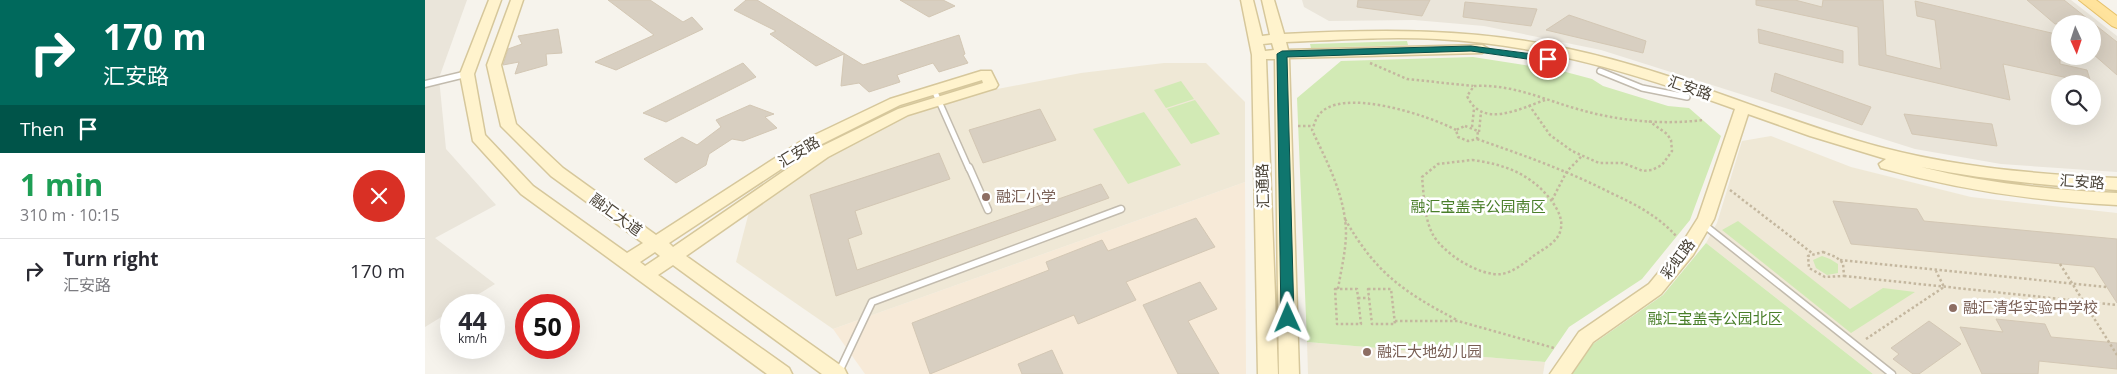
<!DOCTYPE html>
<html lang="en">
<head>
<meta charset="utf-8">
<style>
  body { margin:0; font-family:"Open Sans","Noto Sans SC",sans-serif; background:#f7f7f7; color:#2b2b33; height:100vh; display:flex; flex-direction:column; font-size:19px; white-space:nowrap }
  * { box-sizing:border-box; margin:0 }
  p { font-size:16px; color:#7c7c81 }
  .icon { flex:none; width:28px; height:28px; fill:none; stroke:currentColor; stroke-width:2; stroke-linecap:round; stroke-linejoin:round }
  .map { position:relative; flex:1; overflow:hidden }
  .drawer { display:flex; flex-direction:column; background:#fff; width:425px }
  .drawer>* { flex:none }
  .guide { background:#00695c; color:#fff; overflow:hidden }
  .needle { width:32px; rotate:177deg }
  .buttons { position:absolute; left:1626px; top:15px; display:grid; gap:10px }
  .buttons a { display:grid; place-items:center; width:50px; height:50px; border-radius:50%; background:#fff; box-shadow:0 5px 20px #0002; font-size:25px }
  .speed { position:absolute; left:15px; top:294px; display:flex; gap:10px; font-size:25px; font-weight:700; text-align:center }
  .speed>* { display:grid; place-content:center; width:65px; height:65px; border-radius:50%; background:#fff; box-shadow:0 5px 20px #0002; line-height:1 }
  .speed small { font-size:12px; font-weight:400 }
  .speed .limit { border:8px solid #d22; background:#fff; color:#111 }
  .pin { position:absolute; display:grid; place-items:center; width:42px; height:42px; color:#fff; margin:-21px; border:2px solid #fff; border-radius:50%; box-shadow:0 1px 5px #0007 }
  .me { position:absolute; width:55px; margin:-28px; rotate:359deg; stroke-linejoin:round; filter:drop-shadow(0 0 4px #0008) }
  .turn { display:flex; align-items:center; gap:18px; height:105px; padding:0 20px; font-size:22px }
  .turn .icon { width:65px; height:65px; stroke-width:2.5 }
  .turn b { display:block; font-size:35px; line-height:42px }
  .then { display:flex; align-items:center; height:48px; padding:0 20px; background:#0003; gap:10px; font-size:19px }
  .round { display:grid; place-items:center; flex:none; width:52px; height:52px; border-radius:26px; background:#f7f7f7 }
  .overview { display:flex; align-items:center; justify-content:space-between; height:85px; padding:0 20px }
  h1 { font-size:30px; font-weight:700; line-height:38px; color:#1e9e55 }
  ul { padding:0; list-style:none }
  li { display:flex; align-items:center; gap:15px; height:65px; padding:0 20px; border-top:1px solid #e1e1e2 }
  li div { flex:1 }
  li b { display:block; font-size:19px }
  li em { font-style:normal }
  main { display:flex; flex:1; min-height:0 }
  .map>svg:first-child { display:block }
  .residential { fill:#eae5da; fill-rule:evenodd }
  .commercial { fill:#f7ead8 }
  .education { fill:#efe8d6 }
  .green { fill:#d2eab5 }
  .building { fill:#d8cfc1; stroke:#d3c7b4 }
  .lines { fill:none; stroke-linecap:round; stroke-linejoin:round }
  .lane-far1-casing { stroke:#c2bbae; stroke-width:8 }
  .lane-casing { stroke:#c2bbae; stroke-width:9 }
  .street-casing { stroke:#c2bbae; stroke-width:3 }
  .secondary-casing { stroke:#d6c79b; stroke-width:3 }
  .primary-casing { stroke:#e6c16a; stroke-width:2 }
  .path { stroke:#c4b79f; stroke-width:2.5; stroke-dasharray:2.5 2.5; stroke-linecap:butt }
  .lane-far1 { stroke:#fff; stroke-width:5 }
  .lane { stroke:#fff; stroke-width:6 }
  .street { fill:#fff; fill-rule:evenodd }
  .secondary { fill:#fff3cd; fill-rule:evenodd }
  .primary { fill:#ffe39c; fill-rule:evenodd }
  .route { fill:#0f766e; stroke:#0a4d48 }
  .education-dot { fill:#8d6e63; stroke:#fff; stroke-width:2 }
  .labels { text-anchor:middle; stroke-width:5; stroke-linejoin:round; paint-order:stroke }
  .street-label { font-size:15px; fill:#4b4439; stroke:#fff }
  .education-label { font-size:15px; fill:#785e54; stroke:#fff; text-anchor:start }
  .park-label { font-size:15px; fill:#4a7f2a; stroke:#fff }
</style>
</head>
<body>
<main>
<section class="drawer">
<div class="guide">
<div class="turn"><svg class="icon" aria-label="right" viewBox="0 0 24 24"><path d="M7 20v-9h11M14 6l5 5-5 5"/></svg><div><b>170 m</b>汇安路</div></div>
<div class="then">Then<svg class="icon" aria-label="arrive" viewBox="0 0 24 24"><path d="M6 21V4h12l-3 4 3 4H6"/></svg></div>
</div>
<div class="overview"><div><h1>1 min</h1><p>310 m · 10:15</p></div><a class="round" style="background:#d93025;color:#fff"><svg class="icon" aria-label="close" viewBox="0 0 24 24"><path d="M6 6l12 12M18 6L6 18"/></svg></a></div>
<ul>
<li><svg class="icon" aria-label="right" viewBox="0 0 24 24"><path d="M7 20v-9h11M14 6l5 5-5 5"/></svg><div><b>Turn right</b><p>汇安路</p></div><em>170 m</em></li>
</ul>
</section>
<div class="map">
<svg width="1692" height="374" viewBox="0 0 1692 374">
  <rect width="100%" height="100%" fill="#f6f3ec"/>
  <g class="residential">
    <path d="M0 0H42L14 78 21 149 71 205 10 238 70 284 36 305H26V311L0 327Z"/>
    <path d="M877 0H1646L1692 36V172L1576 164 1490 149 1176 50 1059 26 989 20 904 21 879 7ZM1635 24H1668V56H1635ZM1635 84H1668V116H1635Z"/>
  </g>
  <path class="commercial" d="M820 182 821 374H440L408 329Z"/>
  <g class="education">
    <path d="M739 63H781L820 102V182L408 329 311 262 324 212 402 156 480 117 567 90 656 73Z"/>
    <path d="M1346 136 1426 167 1546 197 1692 213V374H1448L1281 243 1292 223 1317 141Z"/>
    <path d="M882 342 1120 362 1118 374H883Z"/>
  </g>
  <g class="green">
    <path d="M982 41 983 45 886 48 885 44Z"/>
    <path d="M1048 57 1137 71 1167 79 1178 86 1243 106 1264 108 1296 136 1265 220 1217 279 1144 327 1120 362 882 342 872 98 916 61Z"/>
    <path d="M756 81 769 99 741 108 729 90Z"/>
    <path d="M770 100 795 134 766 144 742 109Z"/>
    <path d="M719 112 756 165 703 184 668 129Z"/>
    <path d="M1313 221 1425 309 1458 288 1490 292 1426 333 1297 230Z"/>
    <path d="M1281 243 1448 374H1144L1168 344 1238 295Z"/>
    <path d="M1397 256 1405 259 1413 264V273L1402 275 1391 268 1388 260Z"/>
  </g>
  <g class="building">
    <path d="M183 0H225L258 22 267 17 278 29 191 70 170 62 229 35Z"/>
    <path d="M321 0H332L438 65 534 35 540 54 538 55 543 63 514 72 508 63 472 75 475 82 444 92 434 83 416 86 419 54 391 66 345 34 351 31 309 10Z"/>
    <path d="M475 0H518L530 6 504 17Z"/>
    <path d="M933 0H1005L997 16 932 7Z"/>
    <path d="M1331 0H1370L1397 7 1398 0H1458L1461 55 1516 69 1510 20 1492 16 1490 1 1635 35V64L1662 70 1666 83 1578 64 1585 100 1434 65 1433 27 1331 5Z"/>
    <path d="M1602 0H1639L1692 42V75L1668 54V24H1630Z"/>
    <path d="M1040 2 1112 9 1106 26 1038 17Z"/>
    <path d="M1144 15 1221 41 1218 53 1121 30Z"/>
    <path d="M133 29 137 53 121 54 122 65 90 74 94 62 78 65 83 49 97 44 93 36Z"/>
    <path d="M1333 29 1418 51V63L1334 43Z"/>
    <path d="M318 63 331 77 241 122 218 113Z"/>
    <path d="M1350 73 1446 107 1437 125 1346 91Z"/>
    <path d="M325 105 349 114 340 117 352 128 318 141 307 139 284 154 281 165 251 183 219 159 257 137 272 145 296 127 291 120Z"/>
    <path d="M615 109 631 140 558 163 544 130Z"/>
    <path d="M1479 114 1567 124 1572 146 1487 134Z"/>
    <path d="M514 153 525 179 430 211 437 234 423 239 432 270 676 184 684 198 411 296 385 195Z"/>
    <path d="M1408 201 1492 209 1499 221 1692 239V303L1669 267 1426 244Z"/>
    <path d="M771 218 790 247 701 282 711 300 653 324 649 315 505 374 487 323 624 270 621 262 677 240 683 251Z"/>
    <path d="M775 282 792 309 763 321 794 374H753L718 305Z"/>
    <path d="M1571 319 1620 324 1626 337 1692 343V369L1614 361 1613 374H1557L1535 327 1578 332Z"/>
    <path d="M1504 321 1536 344 1494 374H1488L1468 359 1474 354 1466 348Z"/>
    <path d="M627 350 638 374H597L593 364Z"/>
  </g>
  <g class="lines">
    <defs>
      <g id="lane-far1">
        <path d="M1175 71 1217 88 1262 97"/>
        <path d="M509 90 544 169"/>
      </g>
      <g id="lane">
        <path d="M544 167 563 210"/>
        <path d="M1278 224 1467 374"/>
        <path d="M413 374 447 302 696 209"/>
      </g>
      <path id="street" d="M42 71 47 74 45 76 0 87V81Z"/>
      <g id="secondary">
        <path d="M64 0H76L49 74 60 135 108 186 202 253 218 243 126 176 76 126 62 65 86 0H98L76 65 91 124 138 168 231 235 375 142 465 99 556 71H566L573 85 571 88 483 115 403 157 261 256 419 368 422 374H397L248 265 233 275 364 368 367 374H342L96 194 48 141 35 74ZM557 80 558 83 473 109 391 149 248 247 244 243 385 150 475 105ZM230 252 235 256 220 266 215 262Z"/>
        <path d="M816 0H828L837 36 845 35 837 0H849L859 34C957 29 1048 28 1144 49 1243 70 1334 111 1430 140 1515 166 1604 174 1692 178V190C1626 186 1561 180 1496 167 1560 183 1626 190 1692 193V205C1610 201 1535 190 1456 168L1454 164 1461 159 1385 136 1323 114 1289 219 1268 255 1236 294 1168 342 1146 374H1125L1154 332 1224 284 1256 245 1273 218 1310 109C1213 74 1115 44 1012 39 962 36 911 40 861 42L863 50 1057 45 1064 49 1057 53 864 58 874 374H854L850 59H841L853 374H833L827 55ZM847 43 849 50 840 51 838 44Z"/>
      </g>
      <path id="primary" d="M1654 0H1671L1692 16V28L1687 26Z"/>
    </defs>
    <use href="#lane-far1" class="lane-far1-casing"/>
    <use href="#lane" class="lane-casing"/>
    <use href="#street" class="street-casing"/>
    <use href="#secondary" class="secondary-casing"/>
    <use href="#primary" class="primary-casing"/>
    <g class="path">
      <path d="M945 63 982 79 1048 86"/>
      <path d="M1120 100C1094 109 1057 129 1042 96L1049 86C1089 84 1119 100 1156 110 1194 121 1239 125 1278 120"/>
      <path d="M1104 105 1125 135 1147 151 1174 163H1198L1218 171 1227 170 1237 165 1247 151 1246 140 1242 134 1224 121"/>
      <path d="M873 126H887"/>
      <path d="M1040 126 1053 131 1052 139 1043 141 1033 137 1031 130Z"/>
      <path d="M1047 127 1049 109"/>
      <path d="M1054 132 1056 112"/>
      <path d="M1052 139C1098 155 1143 171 1186 193 1212 205 1233 216 1252 237"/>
      <path d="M1047 160C1079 164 1106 174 1126 200 1133 210 1139 220 1135 232 1131 244 1116 250 1107 257 1098 264 1088 272 1077 274 1055 277 1017 253 1007 233 999 216 999 196 997 177L1013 164Z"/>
      <path d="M1305 190 1387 253"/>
      <path d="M1127 200 1142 171 1157 156"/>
      <path d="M920 219C950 272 978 292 1032 320"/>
      <path d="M1398 252 1411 257 1418 263 1419 276 1400 277 1384 268 1383 256Z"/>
      <path d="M1415 260 1682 287"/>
      <path d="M1635 264 1692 355"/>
      <path d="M1419 276 1692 305"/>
      <path d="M910 289H932L936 324H912Z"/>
      <path d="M913 289C916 270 921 251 921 232 920 195 902 162 887 130 889 126 890 120 893 116 914 85 1005 116 1031 130"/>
      <path d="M943 289H966L970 324H947Z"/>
      <path d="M933 298H944"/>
      <path d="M970 321H1033L1129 348"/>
      <path d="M1441 339 1519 287 1511 271"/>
    </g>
    <use href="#lane-far1" class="lane-far1"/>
    <use href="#lane" class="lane"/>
    <use href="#street" class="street"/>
    <use href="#secondary" class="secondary"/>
    <use href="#primary" class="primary"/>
  </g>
  <path class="route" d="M1046 46 1123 56 1128 59 1123 62 1046 51 862 57 869 318 863 323 858 321 856 318 852 54 857 51Z"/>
  <g class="education-dot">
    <circle cx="561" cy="197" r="5"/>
    <circle cx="1528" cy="308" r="5"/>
    <circle cx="942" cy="352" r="5"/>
  </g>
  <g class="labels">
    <g class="street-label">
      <text transform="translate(1265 88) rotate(19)" y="5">汇安路</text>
      <text transform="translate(374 152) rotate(-31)" y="5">汇安路</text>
      <text transform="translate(1657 182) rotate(4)" y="5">汇安路</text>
      <text transform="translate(838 186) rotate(-92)" y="5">汇通路</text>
      <text transform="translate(191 215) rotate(36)" y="5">融汇大道</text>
      <text transform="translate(1253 259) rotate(-53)" y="5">彩虹路</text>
    </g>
    <g class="education-label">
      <text x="571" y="202">融汇小学</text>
      <text x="1538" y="313">融汇清华实验中学校</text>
      <text x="952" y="357">融汇大地幼儿园</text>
    </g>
    <g class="park-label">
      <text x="1053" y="212">融汇宝盖寺公园南区</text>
      <text x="1290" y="324">融汇宝盖寺公园北区</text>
    </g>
  </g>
</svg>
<div class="buttons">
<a><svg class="needle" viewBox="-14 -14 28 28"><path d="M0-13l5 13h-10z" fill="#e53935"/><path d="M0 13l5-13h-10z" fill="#7c7c81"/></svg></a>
<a><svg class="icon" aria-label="search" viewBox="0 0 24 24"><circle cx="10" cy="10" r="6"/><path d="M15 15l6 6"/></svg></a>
</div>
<div class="speed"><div>44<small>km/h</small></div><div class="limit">50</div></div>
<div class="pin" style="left:1123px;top:59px;background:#d93025"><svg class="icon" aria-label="arrive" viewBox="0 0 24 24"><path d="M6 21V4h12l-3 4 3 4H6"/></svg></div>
<svg class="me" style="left:863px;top:318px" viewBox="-20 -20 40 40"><path d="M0-17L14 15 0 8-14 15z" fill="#0f766e" stroke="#fff" stroke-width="4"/></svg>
</div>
</main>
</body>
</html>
